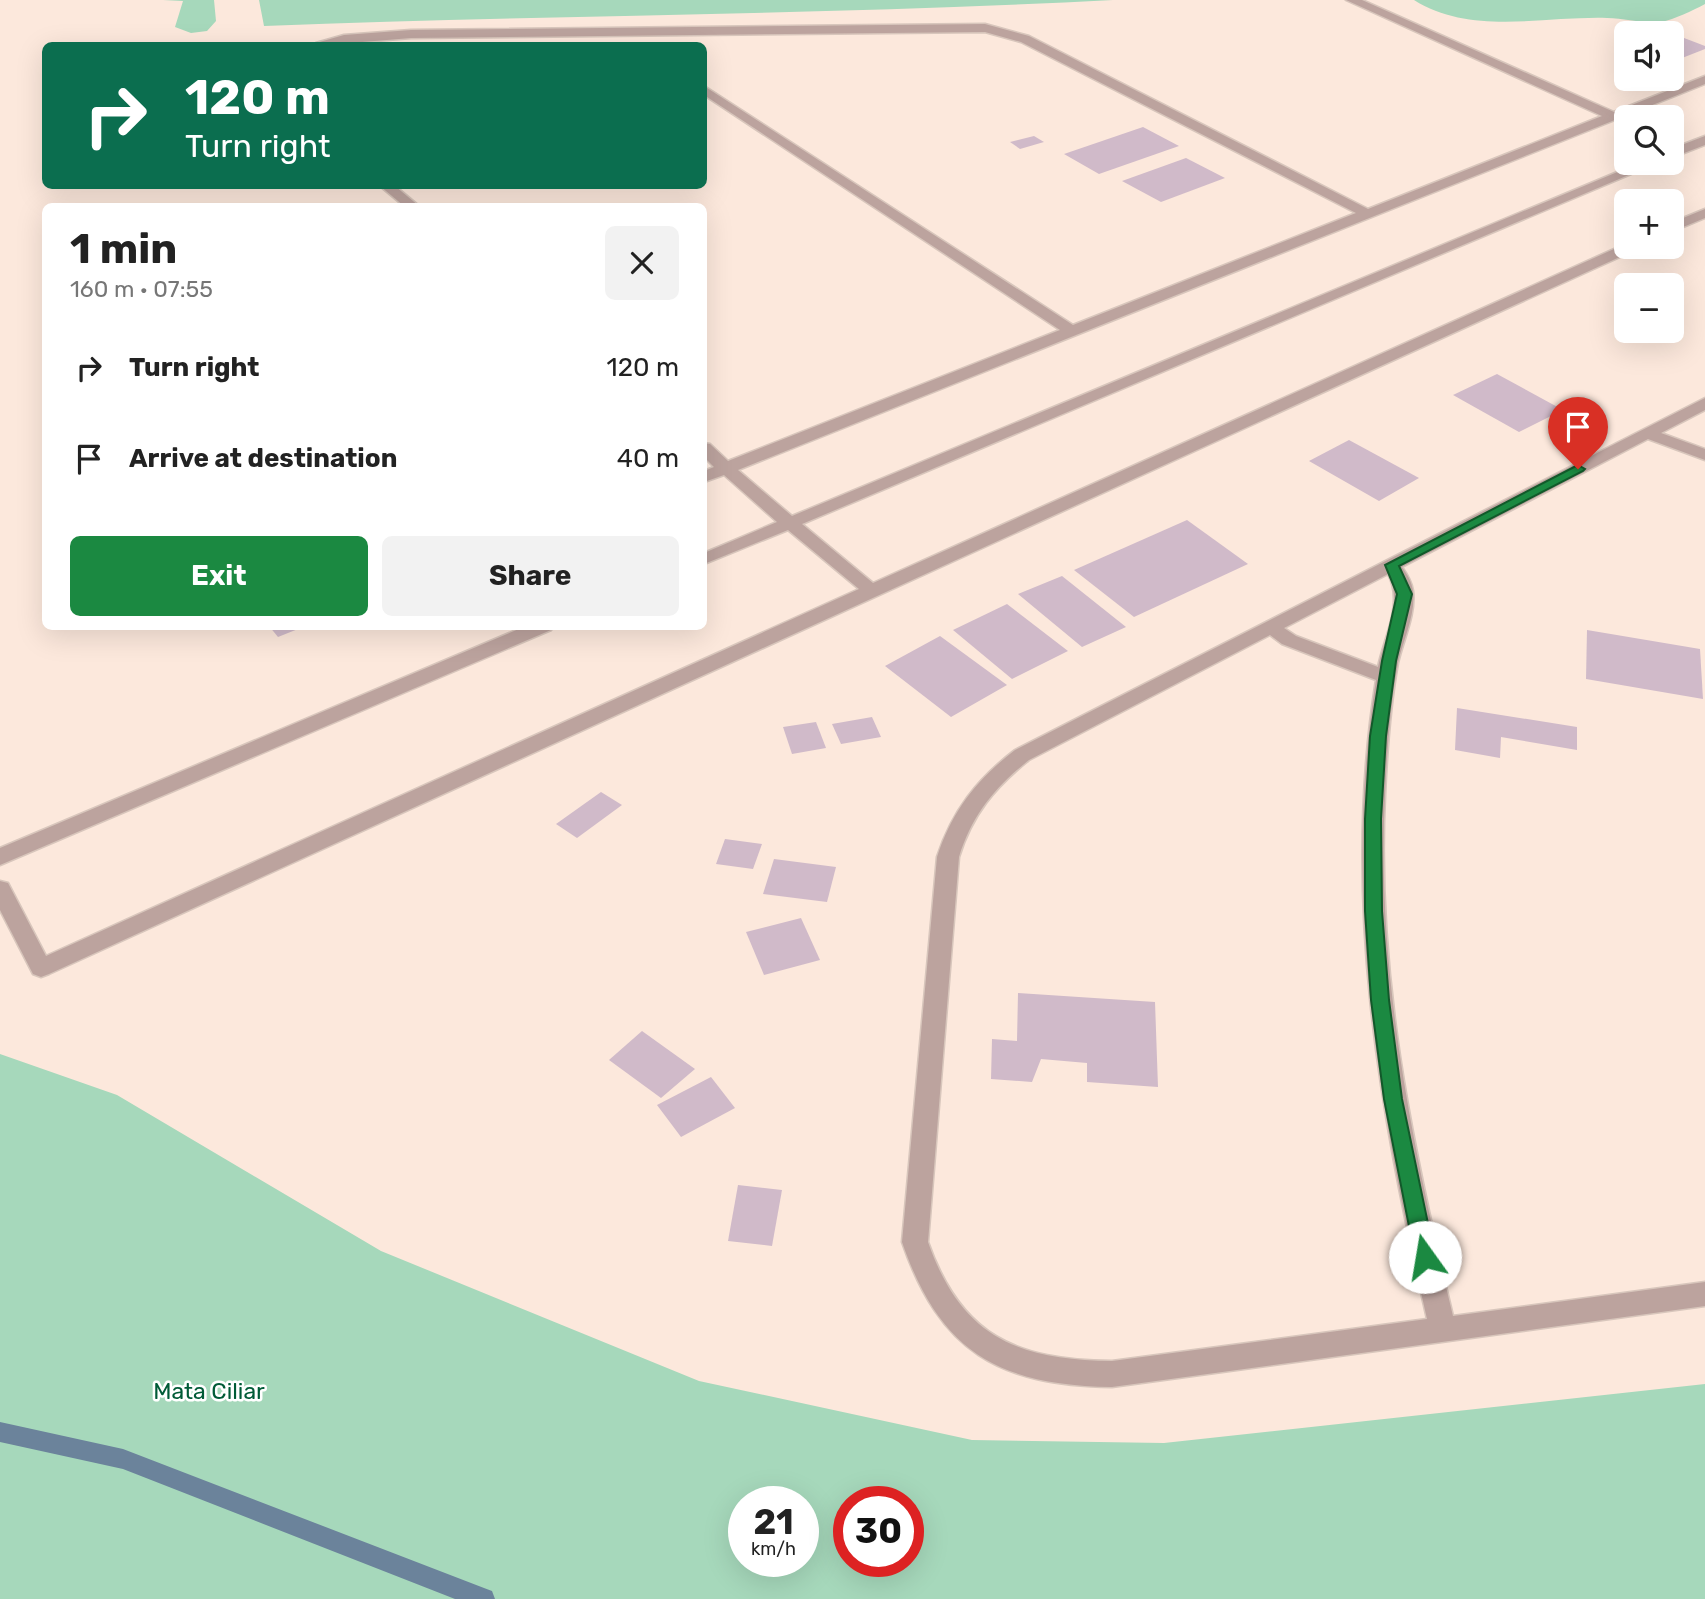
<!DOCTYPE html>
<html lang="en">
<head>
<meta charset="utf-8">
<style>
  body { margin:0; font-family:Rubik,sans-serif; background:#f2f2f2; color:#222; height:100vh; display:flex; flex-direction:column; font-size:26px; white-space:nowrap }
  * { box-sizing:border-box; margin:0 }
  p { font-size:23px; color:#767676 }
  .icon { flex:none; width:38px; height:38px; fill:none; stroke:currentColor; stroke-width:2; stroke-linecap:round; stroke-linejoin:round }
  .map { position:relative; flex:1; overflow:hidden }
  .panel { position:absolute; left:42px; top:203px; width:665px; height:427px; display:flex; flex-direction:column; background:#fff; border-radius:10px; box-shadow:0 7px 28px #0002 }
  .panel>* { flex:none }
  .top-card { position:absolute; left:42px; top:42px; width:665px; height:147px; border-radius:10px; box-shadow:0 7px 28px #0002; background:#0b6e4f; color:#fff; overflow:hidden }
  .fabs { position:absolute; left:1614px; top:21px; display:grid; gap:14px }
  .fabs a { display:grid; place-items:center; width:70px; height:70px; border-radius:10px; background:#fff; box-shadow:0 7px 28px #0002; font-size:35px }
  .speed { position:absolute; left:728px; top:1486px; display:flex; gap:14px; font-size:35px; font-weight:700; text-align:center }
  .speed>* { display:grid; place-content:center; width:91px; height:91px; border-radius:50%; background:#fff; box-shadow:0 7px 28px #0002; line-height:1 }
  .speed small { font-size:18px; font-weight:400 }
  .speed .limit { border:10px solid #d22; background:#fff; color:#111 }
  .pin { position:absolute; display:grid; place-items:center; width:60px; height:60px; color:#fff; margin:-72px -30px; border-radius:50% 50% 50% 0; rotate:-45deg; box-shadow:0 0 7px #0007 }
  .pin .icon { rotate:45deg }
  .me { position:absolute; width:77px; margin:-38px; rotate:347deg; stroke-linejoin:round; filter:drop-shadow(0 0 5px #0008) }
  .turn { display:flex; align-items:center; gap:24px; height:147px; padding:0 28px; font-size:32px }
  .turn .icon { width:91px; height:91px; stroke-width:2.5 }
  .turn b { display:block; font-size:49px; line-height:60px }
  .round { display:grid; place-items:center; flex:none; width:74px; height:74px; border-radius:10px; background:#f2f2f2 }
  .overview { display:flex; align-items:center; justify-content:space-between; height:119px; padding:0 28px }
  h1 { font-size:42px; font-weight:700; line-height:52px }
  .cta { display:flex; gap:14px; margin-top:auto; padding:14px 28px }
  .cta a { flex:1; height:80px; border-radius:10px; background:#1b8941; color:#fff; font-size:28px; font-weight:700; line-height:80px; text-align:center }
  .cta a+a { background:#f2f2f2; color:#222 }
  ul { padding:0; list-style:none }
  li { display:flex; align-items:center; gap:21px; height:91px; padding:0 28px }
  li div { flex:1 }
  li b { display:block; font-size:26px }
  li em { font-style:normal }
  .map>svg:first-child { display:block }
  .green { fill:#a6d8bb; fill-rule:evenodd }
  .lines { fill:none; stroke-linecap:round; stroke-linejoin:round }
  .stream { fill:#6b839b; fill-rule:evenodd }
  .building { fill:#d0bac9 }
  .street-casing { stroke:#d8c6bc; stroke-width:3 }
  .street { fill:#bca39e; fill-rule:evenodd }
  .route { fill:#1b8941; stroke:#12592a; stroke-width:2 }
  .labels { text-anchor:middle; stroke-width:5; stroke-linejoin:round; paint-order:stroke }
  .near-park-label { font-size:23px; fill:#005b37; stroke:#fff }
</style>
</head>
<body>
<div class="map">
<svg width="1705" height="1599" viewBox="0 0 1705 1599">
  <rect width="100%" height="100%" fill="#fce8dc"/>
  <g class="green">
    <path d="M163 0H214L216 21 207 31 191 33 175 27 183 1Z"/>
    <path d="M259 0H1113C830 15 547 15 264 26Z"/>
    <path d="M1414 0H1705V4C1692 11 1675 19 1661 22 1643 24 1625 18 1607 18 1543 16 1471 36 1414 0Z"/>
    <path d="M0 1054 117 1095 381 1251 699 1381 972 1440 1164 1443 1705 1384V1599H0ZM744 1502H803V1561H744ZM849 1502H908V1561H849Z"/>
  </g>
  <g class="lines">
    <path class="stream" d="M0 1422 123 1449 484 1588 492 1591 495 1599H455L123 1469 0 1442Z"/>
  </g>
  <g class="building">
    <path d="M1671 33 1705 46V49L1677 60 1671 58Z"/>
    <path d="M1143 127 1179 146 1099 174 1064 154Z"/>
    <path d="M1034 136 1044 142 1020 149 1010 142Z"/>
    <path d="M1186 158 1225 178 1161 202 1122 181Z"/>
    <path d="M1497 374 1563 410 1519 432 1453 395Z"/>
    <path d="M1349 440 1419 478 1379 501 1309 461Z"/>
    <path d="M1187 520 1248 564 1134 617 1074 570Z"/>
    <path d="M1062 576 1126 627 1082 647 1018 594Z"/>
    <path d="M1007 604 1068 651 1012 679 953 630Z"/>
    <path d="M269 626H303V627L278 637Z"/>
    <path d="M1587 630 1700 649 1703 699 1586 679Z"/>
    <path d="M940 636 1007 685 951 717 885 666Z"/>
    <path d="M1457 708 1577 727V750L1501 737 1500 758 1455 750Z"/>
    <path d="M872 717 881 737 841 744 832 724Z"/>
    <path d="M816 722 826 748 792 754 783 727Z"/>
    <path d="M601 792 622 805 577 838 556 824Z"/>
    <path d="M725 839 762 844 753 869 716 864Z"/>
    <path d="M774 859 836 867 827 902 763 894Z"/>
    <path d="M801 918 820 960 764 975 746 932Z"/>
    <path d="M1018 993 1155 1002 1158 1087 1087 1082V1063L1041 1059 1032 1082 991 1079 992 1039 1017 1041Z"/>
    <path d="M642 1031 695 1069 661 1098 609 1060Z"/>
    <path d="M711 1077 735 1108 681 1137 657 1105Z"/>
    <path d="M738 1185 782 1190 772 1246 728 1241Z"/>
  </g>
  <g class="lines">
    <defs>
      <g id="street">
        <path d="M1346 0H1362L1614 112 1705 76V84L738 470 792 516 1639 163H1657L802 524 873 583 1625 244 1626 247H1637L1635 250 49 974 41 977 33 974 0 910V881L8 883 46 956 859 589 788 530 704 564V553L777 522 724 475 704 482V471L714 467 704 457V443L710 444 728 461 1060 330 704 95V86L1073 325 1356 213 1021 42 985 32 411 38 314 46 316 43 344 35 411 30 985 24 1029 36 1368 209 1602 116Z"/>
        <path d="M1705 136V145L1671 158V149Z"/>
        <path d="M380 186H395L419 206H404Z"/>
        <path d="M1705 209V218L1671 232V223Z"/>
        <path d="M1705 398V410L1661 433 1705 449V460L1648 439 1402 567C1407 574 1412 582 1413 591 1416 615 1403 640 1398 663 1390 707 1387 751 1385 795 1376 972 1412 1145 1453 1316L1705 1282V1306L1112 1387C998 1385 940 1352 902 1242L937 857C952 811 977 779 1015 750ZM1388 574C1404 603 1384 637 1378 667L1296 636 1284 628ZM1270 635 1282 644 1376 680C1341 896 1379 1109 1427 1319L1112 1361C1016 1360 961 1336 928 1242L959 857C972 815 995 787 1029 760Z"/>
        <path d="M526 626H553L551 630 0 865V848Z"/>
      </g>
    </defs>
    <use href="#street" class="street-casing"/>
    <use href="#street" class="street"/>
  </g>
  <path class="route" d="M1578 465 1585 469 1583 471 1399 566 1412 594 1396 661 1386 736 1381 819 1382 911 1389 1000 1402 1099 1435 1257 1432 1263 1425 1266 1418 1263 1415 1257 1384 1099 1371 1000 1365 911V819L1370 736 1382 661 1397 594 1385 565Z"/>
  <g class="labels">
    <g class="near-park-label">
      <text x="209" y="1399">Mata Ciliar</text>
    </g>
  </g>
</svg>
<div class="fabs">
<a><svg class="icon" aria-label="sound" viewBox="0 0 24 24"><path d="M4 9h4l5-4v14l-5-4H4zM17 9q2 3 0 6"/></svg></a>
<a><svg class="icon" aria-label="search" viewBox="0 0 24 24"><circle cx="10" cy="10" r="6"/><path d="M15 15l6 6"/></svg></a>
<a>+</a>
<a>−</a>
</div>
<div class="speed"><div>21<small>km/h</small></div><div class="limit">30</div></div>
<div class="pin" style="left:1578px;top:469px;background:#d93025"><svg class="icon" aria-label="arrive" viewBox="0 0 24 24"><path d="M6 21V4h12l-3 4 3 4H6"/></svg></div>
<svg class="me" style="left:1425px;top:1257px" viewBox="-20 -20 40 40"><circle r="19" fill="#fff"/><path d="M0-13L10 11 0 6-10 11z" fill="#1b8941"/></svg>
<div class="top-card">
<div class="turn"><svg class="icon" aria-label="right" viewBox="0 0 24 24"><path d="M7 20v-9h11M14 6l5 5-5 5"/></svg><div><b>120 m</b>Turn right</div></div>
</div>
<section class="panel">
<div class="overview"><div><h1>1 min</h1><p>160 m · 07:55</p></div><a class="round"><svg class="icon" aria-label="close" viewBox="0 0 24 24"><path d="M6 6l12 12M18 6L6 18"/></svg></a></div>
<ul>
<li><svg class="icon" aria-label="right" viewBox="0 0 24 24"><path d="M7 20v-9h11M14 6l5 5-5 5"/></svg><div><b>Turn right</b></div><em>120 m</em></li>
<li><svg class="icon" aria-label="arrive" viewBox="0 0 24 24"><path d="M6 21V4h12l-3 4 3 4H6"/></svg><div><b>Arrive at destination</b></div><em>40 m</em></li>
</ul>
<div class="cta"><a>Exit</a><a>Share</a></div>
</section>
</div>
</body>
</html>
